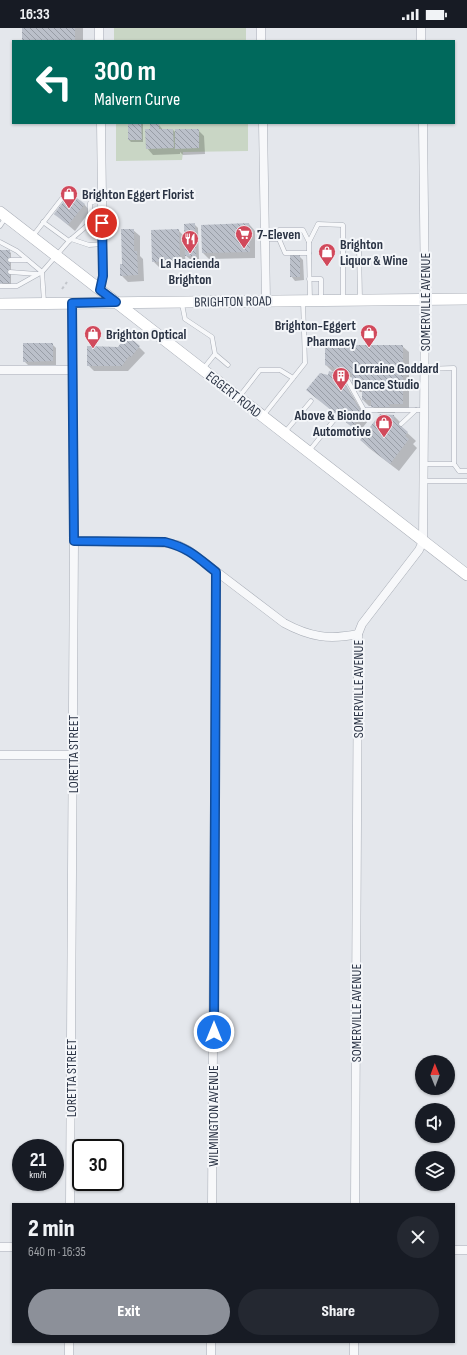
<!DOCTYPE html>
<html lang="en">
<head>
<meta charset="utf-8">
<style>
  body { margin:0; font-family:"Sofia Sans Condensed",sans-serif; background:#242831; color:#f1f3f6; height:100vh; display:flex; flex-direction:column; font-size:15px; white-space:nowrap }
  * { box-sizing:border-box; margin:0 }
  p { font-size:13px; color:#9ea1a6 }
  .icon { flex:none; width:22px; height:22px; fill:none; stroke:currentColor; stroke-width:2; stroke-linecap:round; stroke-linejoin:round }
  .map { position:relative; flex:1; overflow:hidden }
  .panel { position:absolute; left:12px; top:1175px; width:443px; height:140px; display:flex; flex-direction:column; background:#171b24; border-radius:0px; box-shadow:0 1px 3px #0004 }
  .panel>* { flex:none }
  .banner { position:absolute; left:12px; top:12px; width:443px; height:84px; border-radius:0px; box-shadow:0 1px 3px #0004; background:#00695c; color:#fff; overflow:hidden }
  .needle { width:26px; rotate:359deg }
  .buttons { position:absolute; left:415px; top:1027px; display:grid; gap:8px }
  .buttons a { display:grid; place-items:center; width:40px; height:40px; border-radius:50%; background:#171b24; box-shadow:0 1px 3px #0004; font-size:20px }
  .speed { position:absolute; left:12px; top:1111px; display:flex; gap:8px; font-size:20px; font-weight:700; text-align:center }
  .speed>* { display:grid; place-content:center; width:52px; height:52px; border-radius:50%; background:#171b24; box-shadow:0 1px 3px #0004; line-height:1 }
  .speed small { font-size:10px; font-weight:400 }
  .speed .limit { border:2px solid #111; border-radius:6px; background:#fff; color:#111 }
  .pin { position:absolute; display:grid; place-items:center; width:34px; height:34px; color:#fff; margin:-17px; border:2px solid #fff; border-radius:50%; box-shadow:0 1px 4px #0007 }
  .me { position:absolute; width:44px; margin:-22px; rotate:0deg; stroke-linejoin:round; filter:drop-shadow(0 0 3px #0008) }
  .turn { display:flex; align-items:center; gap:14px; height:84px; padding:0 16px; font-size:18px }
  .turn .icon { width:52px; height:52px; stroke-width:2.5 }
  .turn b { display:block; font-size:28px; line-height:34px }
  .round { display:grid; place-items:center; flex:none; width:42px; height:42px; border-radius:21px; background:#242831 }
  .summary { display:flex; align-items:center; justify-content:space-between; height:68px; padding:0 16px }
  h1 { font-size:24px; font-weight:800; line-height:30px }
  .action { display:flex; gap:8px; margin-top:auto; padding:8px 16px }
  .action a { flex:1; height:46px; border-radius:24px; background:#8c9099; color:#fff; font-size:16px; font-weight:800; line-height:46px; text-align:center }
  .action a+a { background:#242831; color:#f1f3f6 }
  .status { display:flex; justify-content:space-between; align-items:center; height:28px; padding:0 20px; background:#171b24; direction:ltr }
  .status svg { height:11px; fill:currentColor }
  .map>svg:first-child { display:block }
  .green { fill:#c9d6c5 }
  .shadow { fill:#0003 }
  .building { fill:url(#building-back-hatch) }
  .lines { fill:none; stroke-linecap:round; stroke-linejoin:round }
  .lane-casing { stroke:#a9aeb7; stroke-width:5 }
  .street-casing { stroke:#a9aeb7; stroke-width:9 }
  .secondary-casing { stroke:#a9aeb7; stroke-width:12 }
  .path { stroke:#c2c5cb; stroke-width:2; stroke-dasharray:3 3; stroke-linecap:butt }
  .lane { stroke:#f7f8fa; stroke-width:4 }
  .street { stroke:#f7f8fa; stroke-width:8 }
  .secondary { stroke:#fff; stroke-width:11 }
  .route-casing { stroke:#114b97; stroke-width:10 }
  .route { stroke:#1a73e8; stroke-width:7 }
  .labels { text-anchor:middle; stroke-width:4; stroke-linejoin:round; paint-order:stroke }
  .poi-label { font-size:14px; font-weight:bold; fill:#2b3445; stroke:#f4f6f9; text-anchor:start }
  .street-label { font-size:14px; fill:#2b3445; stroke:#f4f6f9 }
</style>
</head>
<body>
<div class="status"><b>16:33</b><svg viewBox="0 0 49 12"><path d="M0 12V9h3v3zM5 12V6h3v6zM10 12V3h3v9zM15 12V0h3v12zM26 1h20v11H26zM47 4h2v5h-2z"/></svg></div>
<div class="map">
<svg width="467" height="1327" viewBox="0 0 467 1327">
  <defs>
    <pattern id="building-back-hatch" width="6" height="6" patternUnits="userSpaceOnUse"><rect width="6" height="6" fill="#bbc0ca"/><path d="M-1 5l2 2M0 0l6 6M5-1l2 2" fill="none" stroke="#989da6"/></pattern>
  </defs>
  <rect width="100%" height="100%" fill="#e4e7ec"/>
  <g class="green">
    <rect x="114" y="0" width="132" height="13"/>
    <path d="M116 95H248V123L183 124 182 132 116 133Z"/>
  </g>
  <g class="shadow">
    <rect x="23" y="0" width="60" height="13"/>
    <path d="M129 95H142L143 96V114H131L129 112Z"/>
    <path d="M159 97 163 102H173L176 105 198 102 204 108 205 126 183 127 180 124V126L153 127 147 120 151 102Z"/>
    <path d="M84 176 90 183 75 203 55 186Z"/>
    <path d="M194 196 198 200 199 231H190L185 227 186 239H159L153 233 178 202 185 209Z"/>
    <path d="M249 196 255 203V230L209 231 203 225Z"/>
    <path d="M133 202 140 208V228L143 231 144 253 128 254 121 247Z"/>
    <path d="M9 223 11 225V256H3L1 254Z"/>
    <path d="M299 228 303 232 304 252 295 253 291 248Z"/>
    <path d="M52 316 56 320V337H28L24 333Z"/>
    <path d="M402 318 409 324V382H395V385H378L372 378H369L363 372V364H360L353 358V350L339 345 347 354 346 357 368 393 359 404 307 362 328 348 335 346 326 337Z"/>
    <path d="M139 319 145 325 128 343H94L88 337 119 320Z"/>
    <path d="M394 388 402 396V400L416 413 413 416 417 420 399 443 369 420 361 412Z"/>
  </g>
  <g class="building">
    <rect x="22" y="0" width="53" height="13"/>
    <path d="M128 95H141L142 112H128Z"/>
    <path d="M150 96H159V101H173L174 120 146 121 145 101H150Z"/>
    <path d="M175 101H199V120L175 121Z"/>
    <path d="M70 165 85 176 68 197 54 186Z"/>
    <path d="M195 195 196 228H185L184 196Z"/>
    <path d="M249 195 250 224 202 225 201 197Z"/>
    <path d="M121 201H134V223H137L138 247 120 248V236H122Z"/>
    <path d="M179 201 180 233 152 234 151 202Z"/>
    <rect x="0" y="222" width="10" height="33"/>
    <rect x="290" y="227" width="10" height="22"/>
    <path d="M127 307 140 318 131 329 129 328 122 338H87V318L118 319Z"/>
    <path d="M23 315H53V333L23 334Z"/>
    <path d="M325 317H403V376H389L390 379H371V372H362V358H352V345L325 337Z"/>
    <path d="M329 343 342 347 340 351H342L362 386 352 399 306 362 320 345 328 347Z"/>
    <path d="M380 386 394 387V392L408 404 405 408 409 411 390 436 360 412Z"/>
  </g>
  <g class="lines">
    <defs>
      <g id="lane">
        <path d="M43 194 69 213"/>
        <path d="M90 196V175L96 173H102"/>
        <path d="M0 198 6 189"/>
        <path d="M32 209 67 164"/>
        <path d="M71 211 89 217 103 216"/>
        <path d="M265 211H279V202H303L309 214 318 196 343 197V272"/>
        <path d="M279 211 285 225H309V214"/>
        <path d="M0 214 17 223 42 244 44 274"/>
        <path d="M343 220 359 219 360 271"/>
        <path d="M309 225 310 272"/>
        <path d="M10 232H27"/>
        <path d="M10 244 37 246"/>
        <path d="M309 251H321V271"/>
        <path d="M0 258H17L42 244 69 213 89 196 102 195"/>
        <path d="M182 276 185 291 212 309 215 326 228 337"/>
        <path d="M203 341 215 326"/>
        <path d="M348 353 364 382H424"/>
        <path d="M239 369 260 342H280L293 350"/>
        <path d="M263 388 305 335 303 273"/>
        <path d="M401 396 416 382"/>
        <path d="M285 404 311 373"/>
        <path d="M309 423 334 392"/>
        <path d="M424 436H454V340L425 341"/>
        <path d="M454 436 459 443H467"/>
        <path d="M424 453H467"/>
      </g>
      <g id="street">
        <path d="M99 0V13"/>
        <path d="M261 0V13"/>
        <path d="M421 0V13"/>
        <path d="M263 95 266 273"/>
        <path d="M100 262 103 248 101 95"/>
        <path d="M0 342H72"/>
        <path d="M74 513 165 515 178 517 188 522 284 595C310 609 329 612 358 606"/>
        <path d="M0 727H73"/>
        <path d="M70 1176 74 513 72 275"/>
        <path d="M212 1176 216 544"/>
        <path d="M355 1176 358 606 362 596 419 522 423 513 425 271 423 95"/>
        <path d="M0 1219H13"/>
        <path d="M454 1222H467"/>
        <path d="M69 1327V1314"/>
        <path d="M211 1327V1314"/>
        <path d="M354 1327V1314"/>
      </g>
      <g id="secondary">
        <path d="M0 184 467 547"/>
        <path d="M0 276 467 271"/>
      </g>
    </defs>
    <use href="#lane" class="lane-casing"/>
    <use href="#street" class="street-casing"/>
    <use href="#secondary" class="secondary-casing"/>
    <path class="path" d="M62 261 67 254"/>
    <use href="#lane" class="lane"/>
    <use href="#street" class="street"/>
    <use href="#secondary" class="secondary"/>
  </g>
  <g class="lines">
    <defs>
      <path id="route" d="M102 195 103 248 100 262 116 274 72 275 74 513 165 514C189 520 198 530 216 544L214 1004"/>
    </defs>
    <use href="#route" class="route-casing"/>
    <use href="#route" class="route"/>
  </g>
  <defs>
    <symbol id="shop-pin" viewBox="-11 -11 22 30"><path d="M0 17L-7.5 6A9.5 9.5 0 1 1 7.5 6Z" fill="#d1495b" stroke="#f4f6f9"/><path d="M-5-2.5h2.3a2.7 3.5 0 0 1 5.4 0H5L5.5 6h-11ZM-1.5-2.5h3a1.5 2.3 0 0 0-3 0Z" fill="#fff"/></symbol>
    <symbol id="supermarket-pin" viewBox="-11 -11 22 30"><path d="M0 17L-7.5 6A9.5 9.5 0 1 1 7.5 6Z" fill="#d1495b" stroke="#f4f6f9"/><path d="M-6-5.5h2.5l.6 2H6L4.5 2H-2.5L-4.4-4H-6ZM-1.5 3.2a1.3 1.3 0 1 0 .1 0ZM3 3.2a1.3 1.3 0 1 0 .1 0Z" fill="#fff"/></symbol>
    <symbol id="restaurant-pin" viewBox="-11 -11 22 30"><path d="M0 17L-7.5 6A9.5 9.5 0 1 1 7.5 6Z" fill="#d1495b" stroke="#f4f6f9"/><path d="M-5-6h1v4h1v-4h1v4h1v-4h1v5L-1.5 .5V6h-2V.5L-5-1ZM5-6V6H3V1.5H1.5Q1.5-4 5-6Z" fill="#fff"/></symbol>
    <symbol id="building-pin" viewBox="-11 -11 22 30"><path d="M0 17L-7.5 6A9.5 9.5 0 1 1 7.5 6Z" fill="#d1495b" stroke="#f4f6f9"/><path d="M-4-6H4V6H1V3H-1V6H-4ZM-2.5-4.3h1.7v1.8h-1.7ZM.8-4.3h1.7v1.8H.8ZM-2.5-1h1.7V.8h-1.7ZM.8-1h1.7V.8H.8Z" fill="#fff"/></symbol>
  </defs>
  <g fill-rule="evenodd">
    <use href="#shop-pin" x="59" y="156" width="20" height="27"/>
    <use href="#supermarket-pin" x="234" y="196" width="20" height="27"/>
    <use href="#restaurant-pin" x="180" y="201" width="20" height="27"/>
    <use href="#shop-pin" x="317" y="214" width="20" height="27"/>
    <use href="#shop-pin" x="359" y="295" width="20" height="27"/>
    <use href="#shop-pin" x="83" y="296" width="20" height="27"/>
    <use href="#building-pin" x="331" y="338" width="20" height="27"/>
    <use href="#shop-pin" x="374" y="385" width="20" height="27"/>
  </g>
  <g class="labels">
    <g class="poi-label">
      <text x="82" y="171">Brighton Eggert Florist</text>
      <text x="257" y="211">7-Eleven</text>
      <text x="340" y="221">Brighton<tspan x="340" dy="16">Liquor &amp; Wine</tspan></text>
      <text x="190" y="240" text-anchor="middle">La Hacienda<tspan x="190" dy="16">Brighton</tspan></text>
      <text x="356" y="302" text-anchor="end">Brighton-Eggert<tspan x="356" dy="16">Pharmacy</tspan></text>
      <text x="106" y="311">Brighton Optical</text>
      <text x="354" y="345">Lorraine Goddard<tspan x="354" dy="16">Dance Studio</tspan></text>
      <text x="371" y="392" text-anchor="end">Above &amp; Biondo<tspan x="371" dy="16">Automotive</tspan></text>
    </g>
    <g class="street-label">
      <text transform="translate(233 273) rotate(-1)" y="5">BRIGHTON ROAD</text>
      <text transform="translate(425 274) rotate(-90)" y="5">SOMERVILLE AVENUE</text>
      <text transform="translate(234 366) rotate(38)" y="5">EGGERT ROAD</text>
      <text transform="translate(358 661) rotate(-90)" y="5">SOMERVILLE AVENUE</text>
      <text transform="translate(73 726) rotate(-90)" y="5">LORETTA STREET</text>
      <text transform="translate(356 985) rotate(-90)" y="5">SOMERVILLE AVENUE</text>
      <text transform="translate(71 1050) rotate(-90)" y="5">LORETTA STREET</text>
      <text transform="translate(213 1088) rotate(-90)" y="5">WILMINGTON AVENUE</text>
    </g>
  </g>
</svg>
<div class="buttons">
<a><svg class="needle" viewBox="-14 -14 28 28"><path d="M0-13l5 13h-10z" fill="#e53935"/><path d="M0 13l5-13h-10z" fill="#9ea1a6"/></svg></a>
<a><svg class="icon" aria-label="sound" viewBox="0 0 24 24"><path d="M4 9h4l5-4v14l-5-4H4zM17 9q2 3 0 6"/></svg></a>
<a><svg class="icon" aria-label="layers" viewBox="0 0 24 24"><path d="M12 4l9 5-9 5-9-5zM3 14l9 5 9-5"/></svg></a>
</div>
<div class="speed"><div>21<small>km/h</small></div><div class="limit">30</div></div>
<div class="pin" style="left:102px;top:195px;background:#d93025"><svg class="icon" aria-label="arrive" viewBox="0 0 24 24"><path d="M6 21V4h12l-3 4 3 4H6"/></svg></div>
<svg class="me" style="left:214px;top:1004px" viewBox="-20 -20 40 40"><circle r="17" fill="#1a73e8" stroke="#fff" stroke-width="3"/><path d="M0-11L8 9 0 5-8 9z" fill="#fff"/></svg>
<div class="banner">
<div class="turn"><svg class="icon" aria-label="left" viewBox="0 0 24 24"><path d="M17 20v-9H6M10 6l-5 5 5 5"/></svg><div><b>300 m</b>Malvern Curve</div></div>
</div>
<section class="panel">
<div class="summary"><div><h1>2 min</h1><p>640 m · 16:35</p></div><a class="round"><svg class="icon" aria-label="close" viewBox="0 0 24 24"><path d="M6 6l12 12M18 6L6 18"/></svg></a></div>
<div class="action"><a>Exit</a><a>Share</a></div>
</section>
</div>
</body>
</html>
